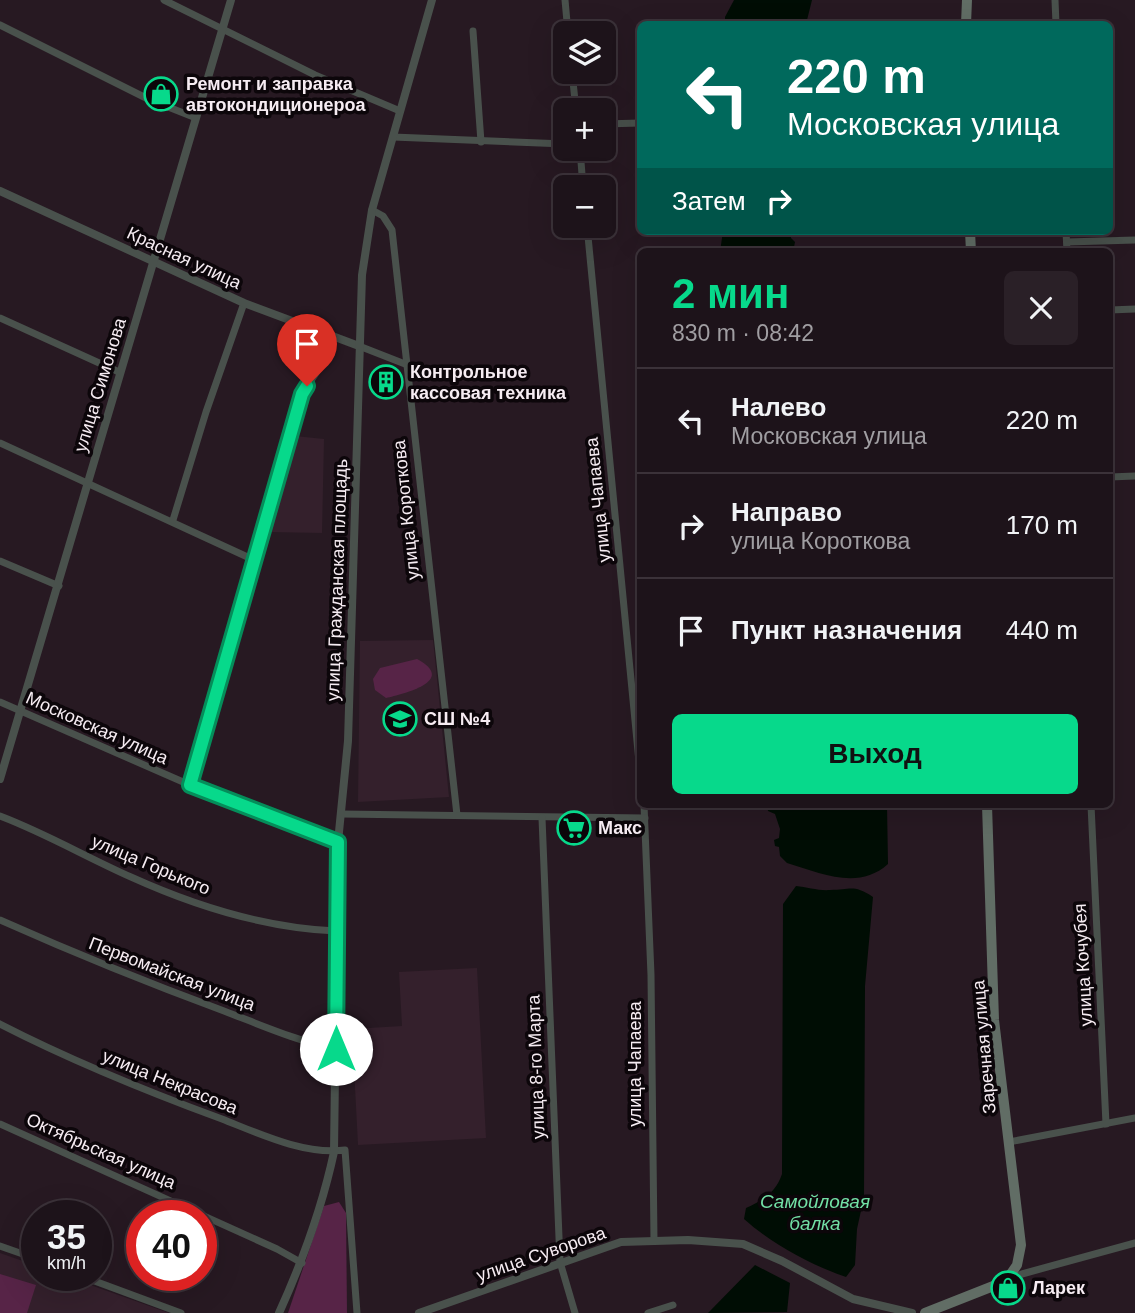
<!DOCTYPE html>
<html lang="ru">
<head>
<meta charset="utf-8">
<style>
  body { margin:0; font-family:Helvetica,sans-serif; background:#2a2027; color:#f1f3f6; height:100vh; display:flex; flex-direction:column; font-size:26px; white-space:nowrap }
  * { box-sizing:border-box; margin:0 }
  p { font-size:23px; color:#a09ea2 }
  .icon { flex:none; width:38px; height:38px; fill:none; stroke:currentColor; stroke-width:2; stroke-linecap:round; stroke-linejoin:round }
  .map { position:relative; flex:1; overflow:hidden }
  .sheet { position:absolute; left:637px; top:248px; width:476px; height:560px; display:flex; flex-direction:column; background:#1d131a; border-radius:10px; box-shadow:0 7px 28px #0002,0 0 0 2px #3b3239 }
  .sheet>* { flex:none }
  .guide { position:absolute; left:637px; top:21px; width:476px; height:214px; border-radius:10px; box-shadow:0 7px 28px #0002,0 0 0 2px #3b3239; background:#00695c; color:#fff; overflow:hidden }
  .buttons { position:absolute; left:553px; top:21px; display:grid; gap:14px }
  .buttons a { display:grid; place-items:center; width:63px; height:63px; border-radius:10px; background:#1d131a; box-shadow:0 7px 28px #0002,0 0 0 2px #3b3239; font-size:35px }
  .speed { position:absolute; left:21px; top:1200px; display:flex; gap:14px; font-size:35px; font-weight:700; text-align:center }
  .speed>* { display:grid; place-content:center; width:91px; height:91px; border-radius:50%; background:#1d131a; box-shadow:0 7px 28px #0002,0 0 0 2px #3b3239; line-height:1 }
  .speed small { font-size:18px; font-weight:400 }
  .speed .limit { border:10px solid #d22; background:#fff; color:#111 }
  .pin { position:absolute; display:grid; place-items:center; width:60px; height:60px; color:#fff; margin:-72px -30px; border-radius:50% 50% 50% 0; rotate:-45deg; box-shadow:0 0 7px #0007 }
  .pin .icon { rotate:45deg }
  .me { position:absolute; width:77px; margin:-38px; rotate:0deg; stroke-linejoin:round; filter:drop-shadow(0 0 5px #0008) }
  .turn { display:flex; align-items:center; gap:24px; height:147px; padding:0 35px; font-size:32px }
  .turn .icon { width:91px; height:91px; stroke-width:2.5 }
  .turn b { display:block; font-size:49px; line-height:60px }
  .then { display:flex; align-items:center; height:66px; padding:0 35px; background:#0003; gap:14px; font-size:26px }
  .round { display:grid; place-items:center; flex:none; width:74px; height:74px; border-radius:10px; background:#2a2027 }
  .headline { display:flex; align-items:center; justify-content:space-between; height:119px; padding:0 35px }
  h1 { font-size:42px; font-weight:700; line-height:52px; color:#07d98b }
  .primary-button { display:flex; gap:14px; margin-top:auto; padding:14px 35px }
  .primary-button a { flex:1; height:80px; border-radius:10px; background:#07d98b; color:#111; font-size:28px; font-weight:700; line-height:80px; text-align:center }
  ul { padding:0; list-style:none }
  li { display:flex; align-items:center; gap:21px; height:105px; padding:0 35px; border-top:2px solid #3b3239 }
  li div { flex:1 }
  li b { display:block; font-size:26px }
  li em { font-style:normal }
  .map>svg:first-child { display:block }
  .built { fill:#34202c }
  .green { fill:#572447 }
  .water { fill:#000d04 }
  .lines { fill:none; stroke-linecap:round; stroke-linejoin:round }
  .minor { stroke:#49514c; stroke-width:7 }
  .tertiary { stroke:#49514c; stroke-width:8 }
  .secondary { stroke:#616d65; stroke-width:10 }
  .route-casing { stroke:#058d5a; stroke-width:18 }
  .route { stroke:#07d98b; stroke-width:12 }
  .labels { text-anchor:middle; stroke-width:7; stroke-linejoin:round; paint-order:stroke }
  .poi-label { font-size:18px; font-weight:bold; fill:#f6ecf2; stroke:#0c060a; text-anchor:start }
  .street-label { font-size:18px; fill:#f6ecf2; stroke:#0c060a }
  .water-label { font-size:19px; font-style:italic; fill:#72dfa5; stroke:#0c060a }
</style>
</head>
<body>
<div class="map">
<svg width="1135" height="1313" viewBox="0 0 1135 1313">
  <rect width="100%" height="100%" fill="#271922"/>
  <g class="built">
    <path d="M295 436 324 439 322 533 269 532Z"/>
    <path d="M433 640 449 797 358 802 360 641Z"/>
    <path d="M477 968 486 1138 358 1145 352 1029 402 1026 399 972Z"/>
    <path d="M0 1253 37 1266V1276H65L169 1313H0Z"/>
  </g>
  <g class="green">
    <path d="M417 659C458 681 403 694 386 698L375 690 373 679 380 668Z"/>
    <path d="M339 1202 346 1213 347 1313H288L324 1206Z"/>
    <path d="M0 1274 36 1285 27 1313H0Z"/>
  </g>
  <g class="water">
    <path d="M734 0H812L806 24H725V17Z"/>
    <path d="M723 231H791V238L795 242 793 252H720Z"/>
    <path d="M767 805H887L888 864C858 891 821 873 787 863L780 856 779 847 775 846 774 840 779 838 780 829 775 814 768 811Z"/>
    <path d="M796 886C807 887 819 891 830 890 851 890 853 884 873 897L865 986 864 1197 857 1229 855 1265 846 1277C811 1265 772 1244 744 1219L746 1208C764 1200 776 1192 782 1174L783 904Z"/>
    <path d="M755 1265 790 1283 787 1312 708 1313Z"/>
  </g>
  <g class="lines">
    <g class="minor">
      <path d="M164 0 315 75 400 111"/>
      <path d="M565 0 568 33"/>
      <path d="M1055 0 1056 24"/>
      <path d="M0 25 148 99 196 118"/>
      <path d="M473 31 481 142"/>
      <path d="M572 72 576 110"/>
      <path d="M604 124 640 123"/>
      <path d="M393 137 565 144"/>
      <path d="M580 149 583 187"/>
      <path d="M372 210 383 216 392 230 457 815"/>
      <path d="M587 226 640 772"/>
      <path d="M1066 231 1067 252"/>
      <path d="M1067 242 1135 240"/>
      <path d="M1110 310 1135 309"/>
      <path d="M0 318 119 372"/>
      <path d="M359 346 405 364"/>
      <path d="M0 443 254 560"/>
      <path d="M1110 477 1135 476"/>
      <path d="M173 520 206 412 244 303"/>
      <path d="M0 561 59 586"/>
      <path d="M0 702 190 785 338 842"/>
      <path d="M190 785 302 394 320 367 332 337"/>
      <path d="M644 805 651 975 654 1240"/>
      <path d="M1091 805 1106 1124"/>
      <path d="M341 814 645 818"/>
      <path d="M0 816C45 833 86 857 131 877 195 906 266 928 336 931"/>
      <path d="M542 818 560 1262 575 1313"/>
      <path d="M0 920C74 953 148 983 224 1011 261 1025 297 1041 336 1049"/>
      <path d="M0 1024C72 1061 146 1091 222 1119 260 1134 304 1155 345 1150L357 1313"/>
      <path d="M0 1124 277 1249 302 1263"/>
      <path d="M1009 1142 1135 1118"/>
      <path d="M0 1246 37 1259"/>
      <path d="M81 1276 181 1313"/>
      <path d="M1007 1281 1022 1274 1135 1243"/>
      <path d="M648 1313 673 1305"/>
    </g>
    <g class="tertiary">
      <path d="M0 191 244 303 359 346"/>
      <path d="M0 779 231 0"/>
      <path d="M279 1313C303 1260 322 1208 334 1152L338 842 348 741 362 275 372 210 432 0"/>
      <path d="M419 1313 621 1242 688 1240 743 1244 782 1261 853 1299 912 1313"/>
    </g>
    <g class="secondary">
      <path d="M966 24 967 0"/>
      <path d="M970 231 971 252"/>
      <path d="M925 1313 1006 1281 1017 1265 1021 1245 994 1020 987 805"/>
    </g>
  </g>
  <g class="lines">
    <defs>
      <path id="route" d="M307 386 302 394 190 785 338 842 336 1049"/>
    </defs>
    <use href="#route" class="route-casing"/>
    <use href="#route" class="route"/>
  </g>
  <defs>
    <symbol id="shop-ring" viewBox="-11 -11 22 22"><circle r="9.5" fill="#0c060a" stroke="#07d98b" stroke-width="1.5"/><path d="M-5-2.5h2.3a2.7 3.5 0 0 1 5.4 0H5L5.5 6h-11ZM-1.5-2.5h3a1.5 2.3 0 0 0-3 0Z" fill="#07d98b"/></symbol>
    <symbol id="building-ring" viewBox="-11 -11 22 22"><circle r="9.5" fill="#0c060a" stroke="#07d98b" stroke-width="1.5"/><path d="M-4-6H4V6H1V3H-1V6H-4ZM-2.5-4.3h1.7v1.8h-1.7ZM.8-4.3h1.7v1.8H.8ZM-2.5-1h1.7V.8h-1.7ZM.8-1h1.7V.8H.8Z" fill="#07d98b"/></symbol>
    <symbol id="school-ring" viewBox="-11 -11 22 22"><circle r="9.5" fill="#0c060a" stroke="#07d98b" stroke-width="1.5"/><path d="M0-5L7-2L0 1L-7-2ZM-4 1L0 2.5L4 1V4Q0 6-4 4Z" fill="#07d98b"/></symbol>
    <symbol id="supermarket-ring" viewBox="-11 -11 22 22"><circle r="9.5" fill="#0c060a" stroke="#07d98b" stroke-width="1.5"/><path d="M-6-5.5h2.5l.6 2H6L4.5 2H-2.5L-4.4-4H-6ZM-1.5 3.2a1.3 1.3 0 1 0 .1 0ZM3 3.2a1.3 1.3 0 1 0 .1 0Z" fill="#07d98b"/></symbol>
  </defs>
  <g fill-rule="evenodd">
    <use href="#shop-ring" x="142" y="75" width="38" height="38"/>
    <use href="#building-ring" x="367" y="363" width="38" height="38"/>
    <use href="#school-ring" x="381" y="700" width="38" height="38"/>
    <use href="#supermarket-ring" x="555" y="809" width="38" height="38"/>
    <use href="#shop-ring" x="989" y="1269" width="38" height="38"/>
  </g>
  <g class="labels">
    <g class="poi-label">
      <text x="186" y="90">Ремонт и заправка<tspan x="186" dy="21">автокондиционероа</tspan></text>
      <text x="410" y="378">Контрольное<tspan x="410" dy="21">кассовая техника</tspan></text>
      <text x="424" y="725">СШ №4</text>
      <text x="598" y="834">Макс</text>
      <text x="1032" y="1294">Ларек</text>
    </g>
    <g class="street-label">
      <text transform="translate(184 258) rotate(25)" y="6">Красная улица</text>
      <text transform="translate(100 385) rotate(-73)" y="6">улица Симонова</text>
      <text transform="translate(598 500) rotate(-96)" y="6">улица Чапаева</text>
      <text transform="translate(406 510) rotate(-96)" y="6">улица Короткова</text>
      <text transform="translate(337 580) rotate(-88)" y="6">улица Гражданская площадь</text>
      <text transform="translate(97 728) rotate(24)" y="6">Московская улица</text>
      <text transform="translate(151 865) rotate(23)" y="6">улица Горького</text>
      <text transform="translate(1083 965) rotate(-93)" y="6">улица Кочубея</text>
      <text transform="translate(172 974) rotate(21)" y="6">Первомайская улица</text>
      <text transform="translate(984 1047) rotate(-95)" y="6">Заречная улица</text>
      <text transform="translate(635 1064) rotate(-90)" y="6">улица Чапаева</text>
      <text transform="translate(536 1067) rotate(-92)" y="6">улица 8-го Марта</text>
      <text transform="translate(170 1082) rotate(22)" y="6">улица Некрасова</text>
      <text transform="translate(101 1151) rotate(24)" y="6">Октябрьская улица</text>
      <text transform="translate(541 1254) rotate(-19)" y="6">улица Суворова</text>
    </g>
    <g class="water-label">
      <text x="815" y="1208">Самойловая<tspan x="815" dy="22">балка</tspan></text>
    </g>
  </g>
</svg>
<div class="buttons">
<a><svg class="icon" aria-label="layers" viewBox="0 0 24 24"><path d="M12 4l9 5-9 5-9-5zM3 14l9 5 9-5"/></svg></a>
<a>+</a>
<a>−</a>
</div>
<div class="speed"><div>35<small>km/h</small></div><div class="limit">40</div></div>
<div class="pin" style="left:307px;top:386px;background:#d93025"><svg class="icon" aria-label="arrive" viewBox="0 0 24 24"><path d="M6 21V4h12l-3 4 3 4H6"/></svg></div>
<svg class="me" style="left:336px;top:1049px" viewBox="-20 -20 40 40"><circle r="19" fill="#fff"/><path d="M0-13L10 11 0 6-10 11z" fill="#07d98b"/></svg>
<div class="guide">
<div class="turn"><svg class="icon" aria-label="left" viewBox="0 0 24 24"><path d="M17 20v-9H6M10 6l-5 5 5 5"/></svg><div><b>220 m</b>Московская улица</div></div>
<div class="then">Затем<svg class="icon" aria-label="right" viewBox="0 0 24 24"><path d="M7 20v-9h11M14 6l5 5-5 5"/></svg></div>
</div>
<section class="sheet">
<div class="headline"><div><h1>2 мин</h1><p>830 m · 08:42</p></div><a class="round"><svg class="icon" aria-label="close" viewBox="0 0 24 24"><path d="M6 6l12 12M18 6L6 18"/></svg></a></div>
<ul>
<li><svg class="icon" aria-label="left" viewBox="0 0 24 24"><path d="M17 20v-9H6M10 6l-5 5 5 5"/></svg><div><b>Налево</b><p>Московская улица</p></div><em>220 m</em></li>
<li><svg class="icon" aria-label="right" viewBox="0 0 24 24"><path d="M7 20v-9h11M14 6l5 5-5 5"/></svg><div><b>Направо</b><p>улица Короткова</p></div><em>170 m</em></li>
<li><svg class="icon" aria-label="arrive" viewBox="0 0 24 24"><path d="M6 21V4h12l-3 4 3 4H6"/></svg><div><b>Пункт назначения</b></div><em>440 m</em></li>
</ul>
<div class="primary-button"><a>Выход</a></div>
</section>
</div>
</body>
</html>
